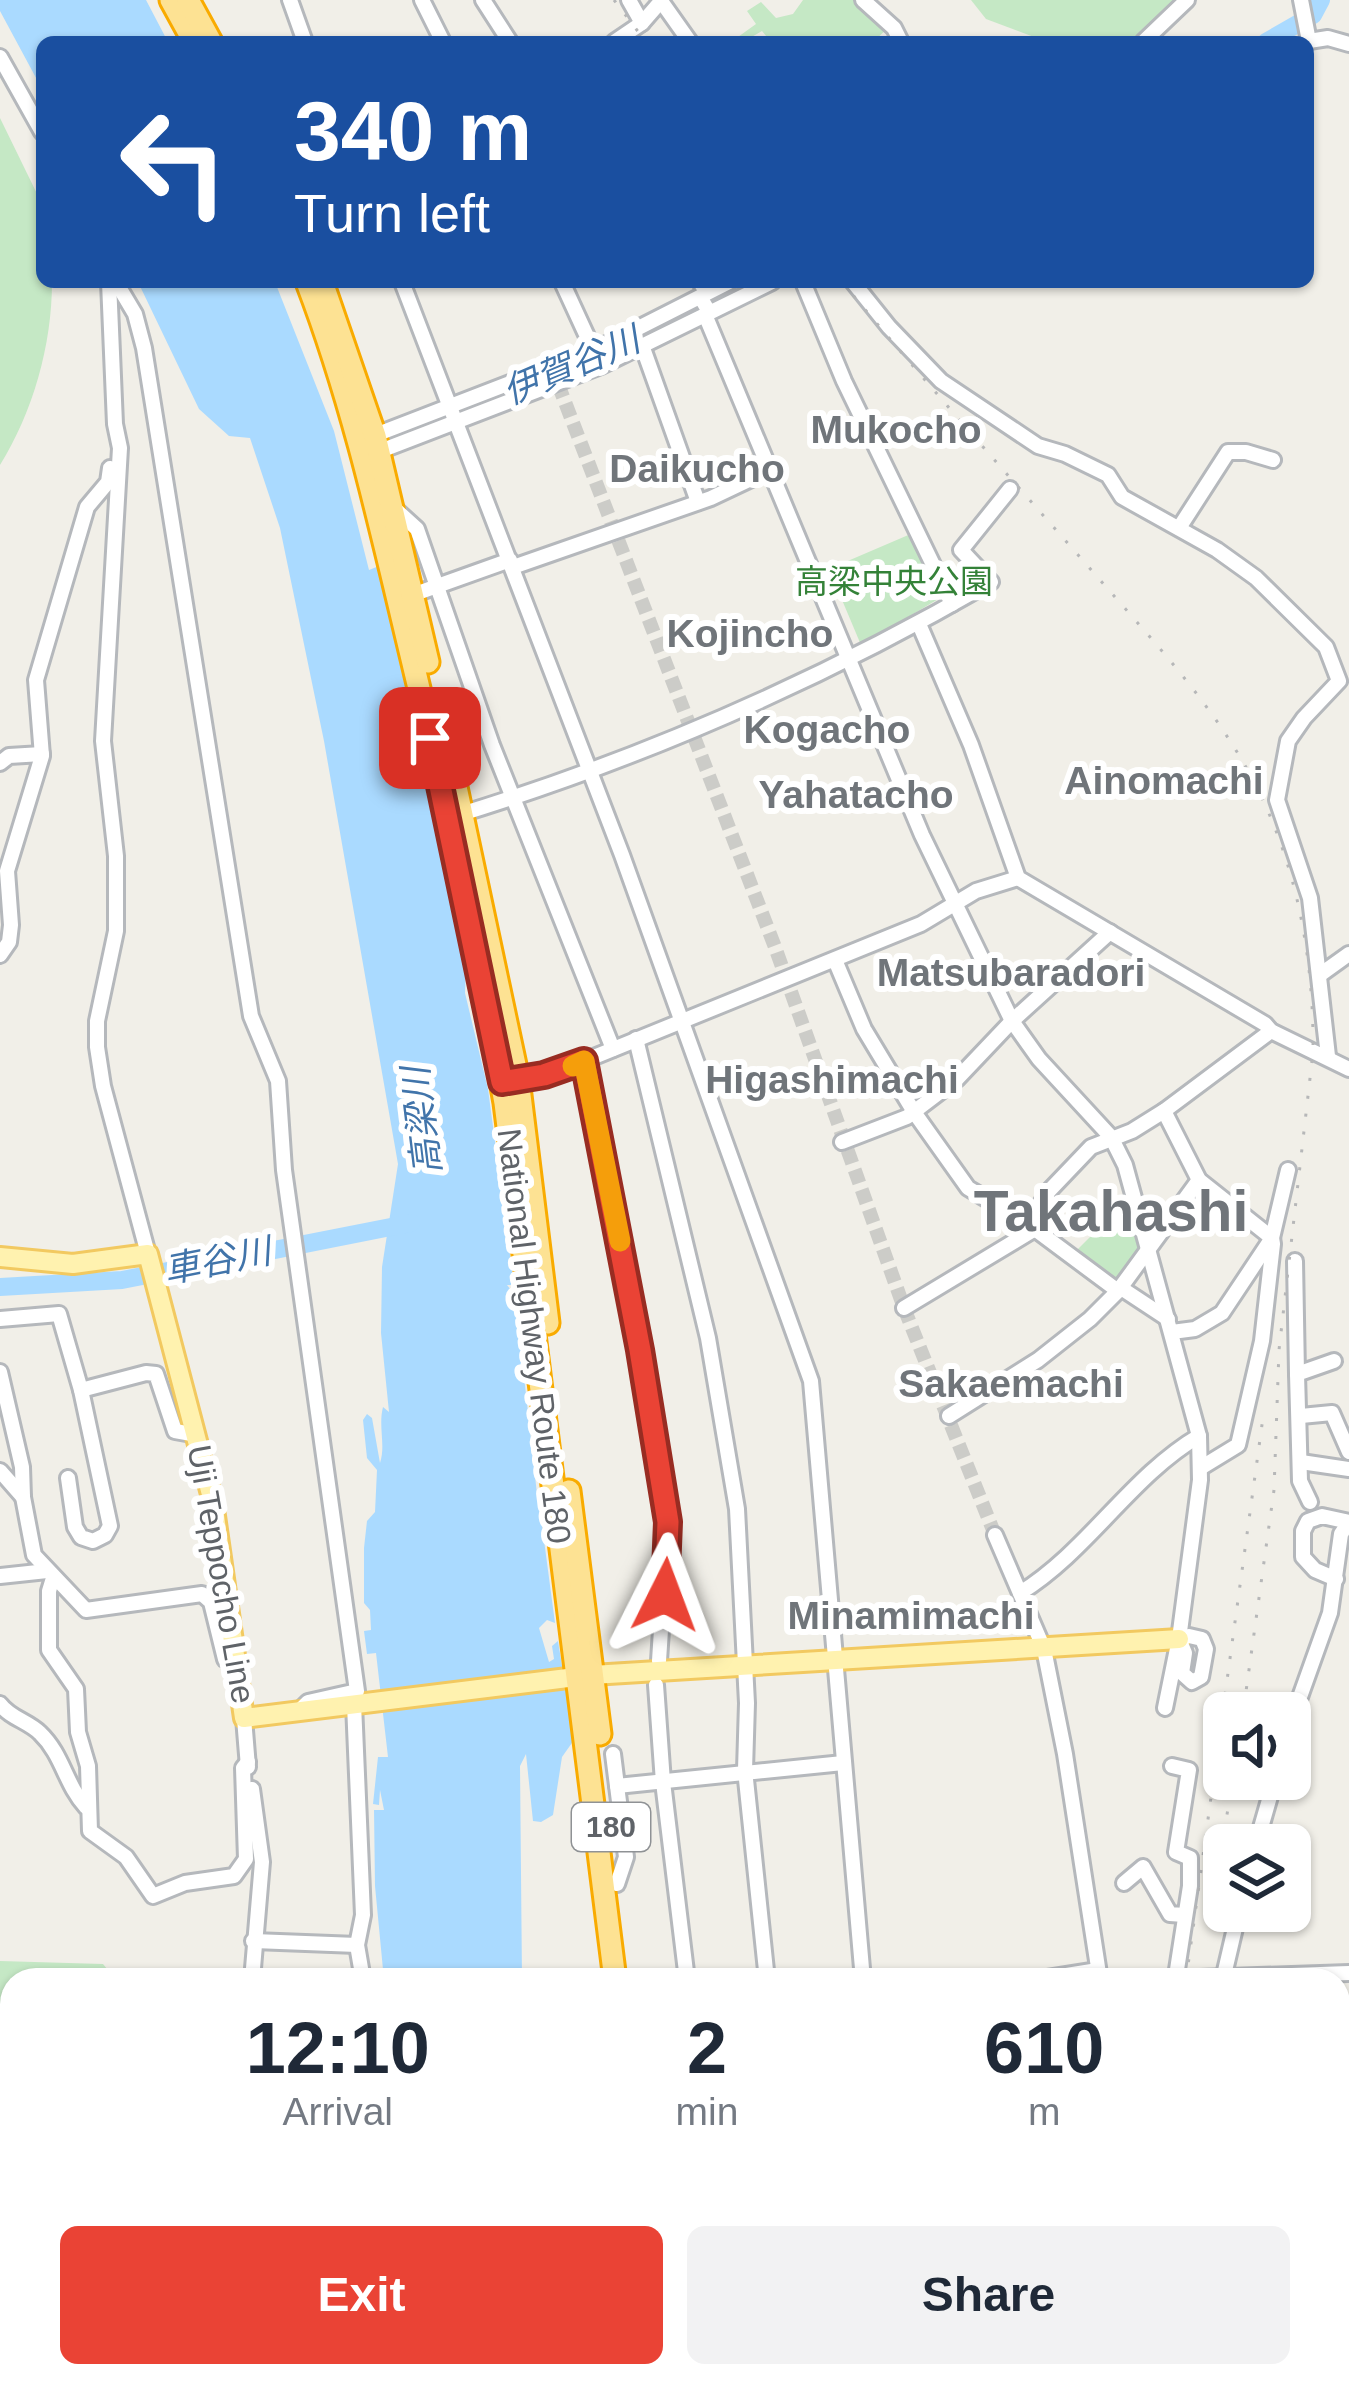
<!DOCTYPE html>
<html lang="en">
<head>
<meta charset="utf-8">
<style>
  body { margin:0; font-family:Helvetica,"Noto Sans JP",sans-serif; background:#f2f2f3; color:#1f2937; height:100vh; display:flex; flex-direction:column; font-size:45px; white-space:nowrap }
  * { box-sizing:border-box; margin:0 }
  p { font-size:39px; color:#747a83 }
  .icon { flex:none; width:66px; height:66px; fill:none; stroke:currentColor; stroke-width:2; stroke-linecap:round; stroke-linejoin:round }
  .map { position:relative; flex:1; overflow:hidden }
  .details { position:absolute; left:0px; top:1968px; width:1350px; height:420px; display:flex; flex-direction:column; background:#fff; border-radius:36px 36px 0 0; box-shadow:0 3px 9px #0004 }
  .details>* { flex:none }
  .guide { position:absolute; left:36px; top:36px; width:1278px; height:252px; border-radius:18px; box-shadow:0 3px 9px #0004; background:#1a4fa0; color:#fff; overflow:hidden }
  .tools { position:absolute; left:1203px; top:1692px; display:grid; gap:24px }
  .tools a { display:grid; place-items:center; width:108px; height:108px; border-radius:18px; background:#fff; box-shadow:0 3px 9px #0004; font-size:60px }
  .pin { position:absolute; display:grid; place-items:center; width:102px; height:102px; color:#fff; margin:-51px; border-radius:24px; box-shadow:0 6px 18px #0006 }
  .me { position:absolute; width:132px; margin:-66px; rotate:3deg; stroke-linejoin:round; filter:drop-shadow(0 0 9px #0008) }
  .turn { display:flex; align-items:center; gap:42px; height:252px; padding:0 60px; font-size:54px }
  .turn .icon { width:156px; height:156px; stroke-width:2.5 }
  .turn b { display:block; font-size:84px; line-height:102px }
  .eta { display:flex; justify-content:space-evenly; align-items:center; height:204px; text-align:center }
  .eta b { font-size:72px; font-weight:700; line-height:84px }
  .button { display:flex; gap:24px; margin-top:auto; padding:24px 60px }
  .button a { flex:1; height:138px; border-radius:18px; background:#ea4335; color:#fff; font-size:48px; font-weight:700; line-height:138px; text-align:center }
  .button a+a { background:#f2f2f3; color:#1f2937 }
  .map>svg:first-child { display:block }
  .green { fill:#c5e8c5 }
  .water { fill:#aadaff }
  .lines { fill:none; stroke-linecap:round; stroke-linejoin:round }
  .river { stroke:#aadaff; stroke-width:18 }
  .minor-tunnel { stroke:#ccccc8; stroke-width:14; stroke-dasharray:14 7; stroke-linecap:butt }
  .minor-casing { stroke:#b5b8bc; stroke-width:20 }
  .major-casing { stroke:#f2c960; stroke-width:24 }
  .highway-casing { stroke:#f9ab00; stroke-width:27 }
  .minor { stroke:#fff; stroke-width:14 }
  .major { stroke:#fff2af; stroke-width:18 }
  .highway { stroke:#fde293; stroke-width:21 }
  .rail { stroke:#b6b7b8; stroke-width:3; stroke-dasharray:3 15; stroke-linecap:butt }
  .route-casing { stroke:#982c22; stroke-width:30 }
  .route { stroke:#ea4335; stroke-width:21 }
  .slow { stroke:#f59e0b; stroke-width:21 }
  .labels { text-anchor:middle; stroke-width:12; stroke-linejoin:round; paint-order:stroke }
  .shield { fill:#fff; stroke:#8f9295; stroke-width:3 }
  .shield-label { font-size:30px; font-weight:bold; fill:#5f6368 }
  .park-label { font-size:33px; fill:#348238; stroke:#fff }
  .street-label { font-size:33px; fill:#5f6368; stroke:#fff }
  .water-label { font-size:36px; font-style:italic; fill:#4174aa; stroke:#fff }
  .quarter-label { font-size:39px; font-weight:bold; fill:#70757a; stroke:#fff }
  .town-label { font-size:57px; font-weight:bold; fill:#70757a; stroke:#fff }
</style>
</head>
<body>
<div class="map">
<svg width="1349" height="2388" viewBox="0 0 1349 2388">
  <rect width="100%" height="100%" fill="#f1efe8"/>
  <g class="green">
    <path d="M803 0H857L889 27 873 42H771L762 31 743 42H731L756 24 747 11 761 2 776 18 793 14Z"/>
    <path d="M971 0H1178L1135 37 1115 42 1034 37 986 19Z"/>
    <path d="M0 118 42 204V282H52C52 345 33 412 0 465Z"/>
    <path d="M913 533 945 595 861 645 829 569Z"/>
    <path d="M1124 1203 1140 1253 1119 1283 1113 1284 1072 1255Z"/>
    <path d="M0 1961 103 1964 116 1980H12V2376H244L248 2388H0Z"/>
  </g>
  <g class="water">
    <path d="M0 0H146L168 42H42V89L0 11Z"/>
    <path d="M138 282H275L334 431 369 570 379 566 466 966 465 993 488 1089 514 1285H507L511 1290 510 1304H516L537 1494 543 1492 544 1507 540 1510 555 1623 547 1620 539 1628 549 1662 554 1659 552 1646 558 1641 574 1740 562 1757 553 1815 541 1822 533 1821 526 1754 520 1766 522 1980H384L375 1886 374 1810H384L380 1790 379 1805 373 1804 378 1757H388L376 1653 367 1654 364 1631 371 1630 370 1610 364 1603V1548L367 1521 375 1512 377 1470 367 1458 363 1420 367 1414 372 1418 380 1463C386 1445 378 1427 383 1407L389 1412 381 1333 382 1267 398 1164 324 741 280 528 250 438 229 436 199 409Z"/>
  </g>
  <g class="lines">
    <g class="river">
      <path d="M1266 42 1313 15 1321 0"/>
      <path d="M389 439 584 364 749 282"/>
      <path d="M0 1287 122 1280 411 1223"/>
    </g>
    <path class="minor-tunnel" d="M558 384 775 947 904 1308 995 1535"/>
    <defs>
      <g id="minor">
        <path d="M290 0 305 42"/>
        <path d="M422 0 443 42"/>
        <path d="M483 0 510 42"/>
        <path d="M629 0 642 23"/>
        <path d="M863 0 894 28 901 42"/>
        <path d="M1301 0 1309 41 1306 42"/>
        <path d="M661 1 690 42"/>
        <path d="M1309 41 1328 38 1349 44"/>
        <path d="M614 42 642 23 662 0"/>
        <path d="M1143 42 1187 0"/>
        <path d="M0 57 42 132"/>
        <path d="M109 282 115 424 120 448 103 741 116 856V931L97 1021V1047L103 1086 148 1254"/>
        <path d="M116 282 135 314 144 348 251 1016 278 1081 284 1170 357 1691 308 1702 301 1709"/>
        <path d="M402 282 622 855 811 1381 863 1980"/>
        <path d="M562 282 596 356"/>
        <path d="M700 282 705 290 702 300 708 310 706 317 922 835 1012 1021 1039 1059 1111 1137 1125 1165 1199 1436 1200 1480 1179 1639 1165 1708"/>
        <path d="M803 282 844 381 952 604"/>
        <path d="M853 282 889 327 941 381 1038 446 1065 454 1108 475 1122 497 1217 550 1256 578 1326 647 1339 681 1304 718 1288 741 1277 800 1310 898 1328 1056"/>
        <path d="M643 348 698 502"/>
        <path d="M370 437 593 351 729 282"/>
        <path d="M375 453 601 366 772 282"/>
        <path d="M394 508 417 529 492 745 613 1049"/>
        <path d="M1179 528 1228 452H1246L1273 460"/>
        <path d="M513 567 711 498 770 470"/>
        <path d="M412 595 510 560"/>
        <path d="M919 624 971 745 1018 878 1265 1024 1271 1031 1349 1069"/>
        <path d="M0 763 9 756 42 754"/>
        <path d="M458 815C644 758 823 679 991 582L961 550 1010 489"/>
        <path d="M0 955 9 942 11 925 7 871 42 756 36 680 87 507 108 482 110 468"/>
        <path d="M835 960 864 1029 914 1112 968 1188 1028 1224 1118 1291"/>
        <path d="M1321 974 1349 954"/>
        <path d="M636 1039 708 1338 737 1509 747 1703 745 1770 767 1980"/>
        <path d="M584 1061 641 1350 668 1521 659 1661"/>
        <path d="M512 1080 544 1075 584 1061 921 924 976 891 1018 878"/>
        <path d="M1164 1111 1199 1180 1272 1238 1273 1244 1262 1341 1238 1445 1202 1467"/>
        <path d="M842 1142 907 1117 957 1079 1012 1021 1110 932"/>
        <path d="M1028 1224 1049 1191 1091 1147 1132 1131 1164 1111 1271 1031"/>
        <path d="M1295 1261 1297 1374"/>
        <path d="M1121 1288 1168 1319"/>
        <path d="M904 1308 1035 1229"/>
        <path d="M0 1319 59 1314 81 1390 110 1526 105 1535 93 1541 81 1537 75 1527 68 1478"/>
        <path d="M1172 1332 1195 1329 1222 1313 1272 1238 1288 1170"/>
        <path d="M0 1372 22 1467 23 1497 34 1555 86 1610 202 1594 211 1602 225 1659 236 1661"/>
        <path d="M81 1390 146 1373 156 1374 175 1431 197 1435"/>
        <path d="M949 1416 1038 1360 1090 1319 1118 1291 1199 1180"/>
        <path d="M1301 1416 1332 1413 1349 1452"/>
        <path d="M1301 1462 1349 1469"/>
        <path d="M0 1471 23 1497"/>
        <path d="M1310 1502 1300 1481 1297 1374 1334 1361"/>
        <path d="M995 1535 1044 1649 1065 1754 1100 1980"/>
        <path d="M0 1576 47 1571"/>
        <path d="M53 1578 49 1591V1650L76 1689 78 1732 88 1766 90 1831 126 1857 153 1896 185 1883 234 1876 246 1859 243 1768 248 1762"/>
        <path d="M1336 1579 1315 1570 1303 1557V1531L1308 1521 1322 1516 1349 1522"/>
        <path d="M1020 1593C1088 1551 1131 1476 1199 1436"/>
        <path d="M1189 1636 1202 1639 1206 1649 1201 1677 1192 1682 1182 1673 1185 1653 1179 1639Z"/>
        <path d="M656 1685 663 1782 687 1980"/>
        <path d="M0 1704C10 1718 28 1721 40 1733 63 1755 65 1784 86 1807"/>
        <path d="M354 1704 363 1915 357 1945 363 1980"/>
        <path d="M244 1718 248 1767"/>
        <path d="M1290 1725 1330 1613 1341 1534 1349 1522"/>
        <path d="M613 1754 626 1857 617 1884"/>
        <path d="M1172 1766 1189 1770 1176 1852 1190 1858V1886L1176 1976"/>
        <path d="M617 1786 843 1763"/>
        <path d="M252 1789 262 1862 252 1980"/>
        <path d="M1256 1845 1275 1779"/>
        <path d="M1124 1883 1143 1867 1170 1914 1184 1915"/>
        <path d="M253 1941 357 1945"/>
        <path d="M1224 1975 1239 1911"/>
        <path d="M1035 1980 1098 1970"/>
        <path d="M1141 1980 1349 1973"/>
        <path d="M1338 2156 1349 2148"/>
        <path d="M1338 2324 1349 2329"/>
        <path d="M275 2376 276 2388"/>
        <path d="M343 2376 350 2388"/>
        <path d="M421 2376 425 2388"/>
        <path d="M896 2376 897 2388"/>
        <path d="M1039 2376 1050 2388"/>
        <path d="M738 2386 763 2376"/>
        <path d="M977 2388 993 2376"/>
        <path d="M1155 2388 1156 2376"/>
        <path d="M1251 2388 1252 2376"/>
      </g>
      <path id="major" d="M0 1257 73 1264 148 1254 213 1502 244 1718 592 1675 1179 1639"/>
      <g id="highway">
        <path d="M171 0 194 42"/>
        <path d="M188 0 211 42"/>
        <path d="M307 282C349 392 375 503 402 617 441 778 476 940 505 1103L615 1980"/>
        <path d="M322 282 375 436 428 662"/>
        <path d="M456 787 518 1079 548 1323"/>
        <path d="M569 1491 600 1734"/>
        <path d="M669 2376 671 2388"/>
      </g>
    </defs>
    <use href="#minor" class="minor-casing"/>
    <use href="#major" class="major-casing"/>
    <use href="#highway" class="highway-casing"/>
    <use href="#minor" class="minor"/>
    <use href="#major" class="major"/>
    <use href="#highway" class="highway"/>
    <g class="rail">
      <path d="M614 0 646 42"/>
      <path d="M842 282C922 378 1004 471 1086 564 1149 637 1219 708 1261 796 1299 875 1314 965 1313 1052L1279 1350 1274 1490 1243 1713"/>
      <path d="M1221 1850 1233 1779"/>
      <path d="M1186 1980 1264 1410"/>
      <path d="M1141 2388 1142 2376"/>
    </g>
  </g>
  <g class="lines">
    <defs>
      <path id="route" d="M430 738 502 1082 544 1075 584 1061 640 1350 668 1522 665 1595"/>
    </defs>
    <use href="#route" class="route-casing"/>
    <use href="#route" class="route"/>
    <path class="slow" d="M573 1066 584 1061 620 1241"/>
  </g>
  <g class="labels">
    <rect class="shield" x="572" y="1803" width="78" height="48" rx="9"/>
    <g class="shield-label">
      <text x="611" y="1837">180</text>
    </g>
    <g class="park-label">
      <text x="894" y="593">高梁中央公園</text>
    </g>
    <g class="street-label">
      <text transform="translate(535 1336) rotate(83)" y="12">National Highway Route 180</text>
      <text transform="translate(222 1574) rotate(80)" y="12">Uji Teppocho Line</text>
    </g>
    <g class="water-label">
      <text transform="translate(571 365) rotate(-23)" y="13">伊賀谷川</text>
      <text transform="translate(421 1121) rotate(-97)" y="13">高梁川</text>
      <text transform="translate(217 1260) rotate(-11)" y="13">車谷川</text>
    </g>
    <g class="quarter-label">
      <text x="896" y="443">Mukocho</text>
      <text x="697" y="482">Daikucho</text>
      <text x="750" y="647">Kojincho</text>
      <text x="827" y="743">Kogacho</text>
      <text x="1164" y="794">Ainomachi</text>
      <text x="856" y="808">Yahatacho</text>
      <text x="1011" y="986">Matsubaradori</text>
      <text x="832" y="1093">Higashimachi</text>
      <text x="1011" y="1397">Sakaemachi</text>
      <text x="911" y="1629">Minamimachi</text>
    </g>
    <g class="town-label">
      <text x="1111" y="1231">Takahashi</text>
    </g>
  </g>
</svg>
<div class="tools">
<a><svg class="icon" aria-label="sound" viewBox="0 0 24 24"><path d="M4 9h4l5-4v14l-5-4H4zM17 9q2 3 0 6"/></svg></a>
<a><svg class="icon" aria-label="layers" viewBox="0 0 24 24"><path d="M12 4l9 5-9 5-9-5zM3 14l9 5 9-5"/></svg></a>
</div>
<div class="pin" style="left:430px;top:738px;background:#d93025"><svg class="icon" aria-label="arrive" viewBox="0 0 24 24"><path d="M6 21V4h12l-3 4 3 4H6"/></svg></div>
<svg class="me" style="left:665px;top:1595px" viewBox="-20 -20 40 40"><path d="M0-17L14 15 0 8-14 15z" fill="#ea4335" stroke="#fff" stroke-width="4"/></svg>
<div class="guide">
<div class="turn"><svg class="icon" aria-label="left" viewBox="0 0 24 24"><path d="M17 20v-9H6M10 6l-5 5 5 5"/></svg><div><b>340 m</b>Turn left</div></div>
</div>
<section class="details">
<div class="eta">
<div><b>12:10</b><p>Arrival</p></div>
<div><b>2</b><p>min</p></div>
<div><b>610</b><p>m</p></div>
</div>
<div class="button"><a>Exit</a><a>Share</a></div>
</section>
</div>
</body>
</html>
